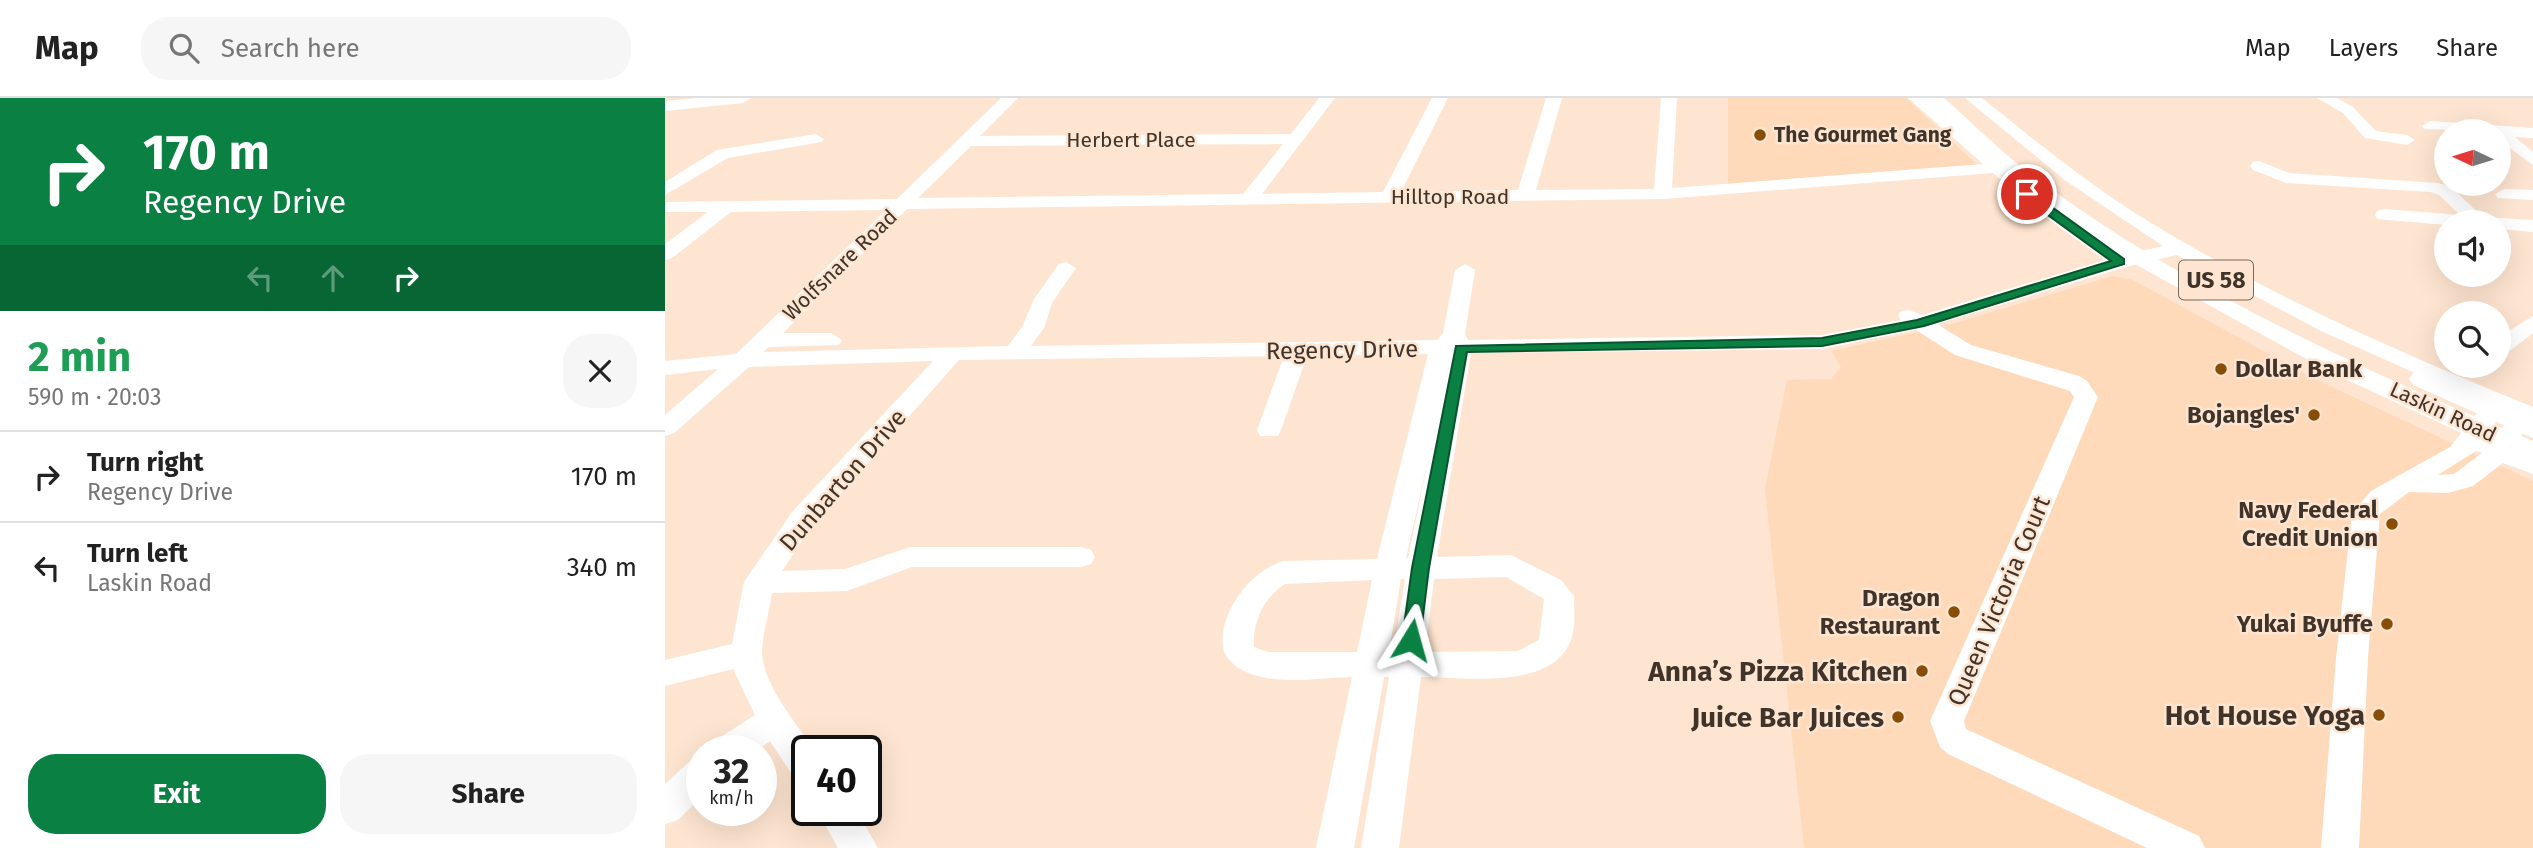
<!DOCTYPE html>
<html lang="en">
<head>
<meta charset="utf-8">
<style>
  body { margin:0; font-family:"Fira Sans",sans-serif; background:#f6f6f6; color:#222; height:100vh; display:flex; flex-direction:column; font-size:26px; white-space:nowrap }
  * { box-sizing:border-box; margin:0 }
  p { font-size:23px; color:#767676 }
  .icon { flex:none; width:38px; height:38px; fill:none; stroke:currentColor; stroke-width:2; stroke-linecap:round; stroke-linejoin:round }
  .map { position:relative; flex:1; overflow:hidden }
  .drawer { display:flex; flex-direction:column; background:#fff; width:665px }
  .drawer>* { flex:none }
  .banner { background:#0b8043; color:#fff; overflow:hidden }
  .needle { width:46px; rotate:274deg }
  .tools { position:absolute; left:1769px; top:21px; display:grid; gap:14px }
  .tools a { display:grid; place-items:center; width:77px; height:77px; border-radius:50%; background:#fff; box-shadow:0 7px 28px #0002; font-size:35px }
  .speed { position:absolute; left:21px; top:637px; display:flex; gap:14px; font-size:35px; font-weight:700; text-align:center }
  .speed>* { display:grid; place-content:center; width:91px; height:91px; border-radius:50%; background:#fff; box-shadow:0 7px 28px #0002; line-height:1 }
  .speed small { font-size:18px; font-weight:400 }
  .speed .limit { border:4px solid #111; border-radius:10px; background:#fff; color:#111 }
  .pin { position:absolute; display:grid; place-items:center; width:60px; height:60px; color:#fff; margin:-30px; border:4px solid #fff; border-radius:50%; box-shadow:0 2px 7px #0007 }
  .me { position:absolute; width:77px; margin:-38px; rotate:8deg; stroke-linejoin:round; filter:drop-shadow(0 0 5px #0008) }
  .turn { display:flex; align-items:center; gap:24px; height:147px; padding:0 28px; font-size:32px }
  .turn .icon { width:91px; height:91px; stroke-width:2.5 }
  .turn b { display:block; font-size:49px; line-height:60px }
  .lanes { display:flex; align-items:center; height:66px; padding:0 28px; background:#0003; justify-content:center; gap:35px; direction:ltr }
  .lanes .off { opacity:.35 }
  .round { display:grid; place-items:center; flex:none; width:74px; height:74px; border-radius:28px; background:#f6f6f6 }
  .headline { display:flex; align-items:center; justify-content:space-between; height:119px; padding:0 28px }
  h1 { font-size:42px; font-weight:700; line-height:52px; color:#1e9e55 }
  .button { display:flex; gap:14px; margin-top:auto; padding:14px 28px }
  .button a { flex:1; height:80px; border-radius:28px; background:#0b8043; color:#fff; font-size:28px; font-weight:700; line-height:80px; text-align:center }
  .button a+a { background:#f6f6f6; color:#222 }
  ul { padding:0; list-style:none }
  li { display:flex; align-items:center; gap:21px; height:91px; padding:0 28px; border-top:2px solid #e0e0e0 }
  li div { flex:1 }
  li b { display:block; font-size:26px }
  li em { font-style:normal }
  header { display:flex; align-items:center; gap:42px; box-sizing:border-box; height:98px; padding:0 35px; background:#fff; border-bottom:2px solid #e0e0e0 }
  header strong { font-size:33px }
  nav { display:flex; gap:38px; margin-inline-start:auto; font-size:24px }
  .search { width:490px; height:63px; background:#f6f6f6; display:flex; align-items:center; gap:18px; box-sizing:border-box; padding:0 24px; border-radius:28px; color:#767676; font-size:26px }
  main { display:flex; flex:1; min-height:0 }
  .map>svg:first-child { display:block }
  .built { fill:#fed9ba }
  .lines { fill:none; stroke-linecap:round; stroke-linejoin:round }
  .minor { fill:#fff; fill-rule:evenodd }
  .major { fill:#fff; fill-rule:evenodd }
  .route { fill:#0b8043; stroke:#07532c; stroke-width:2 }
  .poi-dot { fill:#884e05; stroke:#fee5d1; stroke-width:2.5 }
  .labels { text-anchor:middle; stroke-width:5; stroke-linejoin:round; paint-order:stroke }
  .far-poi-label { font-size:21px; font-weight:bold; fill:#40342a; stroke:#fee5d1; text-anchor:start }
  .far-street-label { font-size:21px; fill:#40342a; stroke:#fee5d1 }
  .shield { fill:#fee5d1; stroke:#79695c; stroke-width:2 }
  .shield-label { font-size:23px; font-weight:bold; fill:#40342a }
  .street-label { font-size:24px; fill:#40342a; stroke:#fee5d1 }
  .poi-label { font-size:24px; font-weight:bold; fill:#40342a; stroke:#fee5d1; text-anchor:end }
  .near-poi-label { font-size:28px; font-weight:bold; fill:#40342a; stroke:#fee5d1; text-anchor:end }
</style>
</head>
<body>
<header>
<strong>Map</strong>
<div class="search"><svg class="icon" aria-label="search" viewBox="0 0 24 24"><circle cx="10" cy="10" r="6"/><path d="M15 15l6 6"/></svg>Search here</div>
<nav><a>Map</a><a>Layers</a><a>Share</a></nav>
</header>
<main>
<section class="drawer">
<div class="banner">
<div class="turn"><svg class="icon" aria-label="right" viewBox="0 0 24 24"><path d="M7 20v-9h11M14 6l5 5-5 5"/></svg><div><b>170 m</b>Regency Drive</div></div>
<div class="lanes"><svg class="icon off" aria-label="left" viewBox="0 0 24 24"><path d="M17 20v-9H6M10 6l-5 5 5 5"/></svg><svg class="icon off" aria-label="ahead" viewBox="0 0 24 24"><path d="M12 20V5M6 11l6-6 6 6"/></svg><svg class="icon" aria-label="right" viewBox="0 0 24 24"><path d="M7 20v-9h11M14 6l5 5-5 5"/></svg></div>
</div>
<div class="headline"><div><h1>2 min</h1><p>590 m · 20:03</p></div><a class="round"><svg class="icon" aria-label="close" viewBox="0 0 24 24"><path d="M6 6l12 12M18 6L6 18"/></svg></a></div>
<ul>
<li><svg class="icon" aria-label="right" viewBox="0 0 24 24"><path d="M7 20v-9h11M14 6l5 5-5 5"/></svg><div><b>Turn right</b><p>Regency Drive</p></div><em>170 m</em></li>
<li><svg class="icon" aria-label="left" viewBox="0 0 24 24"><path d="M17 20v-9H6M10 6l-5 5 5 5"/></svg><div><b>Turn left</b><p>Laskin Road</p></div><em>340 m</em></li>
</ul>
<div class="button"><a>Exit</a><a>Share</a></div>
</section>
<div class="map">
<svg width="1868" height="750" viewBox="0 0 1868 750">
  <rect width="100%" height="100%" fill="#fee5d1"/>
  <g class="built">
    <path d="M1063 0H1241L1312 67 1063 86Z"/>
    <path d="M1448 178 1468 182 1650 281 1868 383V750H1139L1100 391 1122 282 1166 281 1176 269 1166 253 1280 228Z"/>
  </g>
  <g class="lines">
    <g class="minor">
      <path d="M33 0H86L78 5 0 13V3Z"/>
      <path d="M336 0H353L315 38 626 36 654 0H670L597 96 718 94 767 0H783L736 94 853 92 881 0H897L871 92 989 91 996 0H1012L1007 90 1318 66 1243 0H1260L1384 105 1458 157 1498 148 1401 83 1300 0H1317C1368 41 1419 83 1475 118 1599 195 1733 254 1868 309V326L1864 325 1849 350 1868 358V376L1838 365 1808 388 1783 395 1744 394 1715 416 1703 560 1694 750H1656L1671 560 1687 415 1706 393 1785 349 1819 306 1656 233 1512 157 1461 169 1272 226 1306 247 1414 278 1422 283 1433 299 1299 623 1301 631 1534 738 1540 750H1482L1283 656 1275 649 1265 623 1409 299 1405 293 1290 257 1251 232 1157 251 806 255 772 459 846 457 896 482 909 498C909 512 911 528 906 542 887 593 800 579 756 579L734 750H696L724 579H719L689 750H651L687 579C649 580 579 593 559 554 550 518 585 473 618 463L712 461 763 256 642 258 616 332 613 338H595L592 332 619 258 294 262 147 428 117 473 180 471 245 449H416L426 452 430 459 426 466 416 469H247L182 493 107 495C104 514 98 534 97 553 96 584 133 628 150 653H142V685L130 681 105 643 91 653H46L51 642 90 617 68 571 0 588V562L67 546 79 484 127 414 268 263 84 269 9 335 0 338V317L53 271 0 277V263L71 256 221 112 66 114 7 160 0 162V146L43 114H0V104L232 101ZM618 46 578 96 253 100 306 48ZM1328 75 1372 113 1440 162 1257 217 1244 212 1236 213 1233 218 1236 222 1157 237 803 242 800 236 810 172 800 166 790 172 778 235 772 242 366 248 379 230 387 205 411 170 401 164 394 166 369 201 357 229 343 248 98 254 104 249 174 247 177 242 166 235H118L242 111 998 101ZM1837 314 1846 318 1829 341 1822 339ZM1811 353 1817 355 1789 376 1773 377ZM764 357 743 460H741ZM841 479 879 501 874 542 853 553 760 554 769 481ZM736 481H740L728 554H724ZM707 482 692 554H603L589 549C587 525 599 499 620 486Z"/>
      <path d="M1652 0H1672L1688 9 1711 33 1742 37 1750 42 1742 47 1700 40 1678 15Z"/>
      <path d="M1765 23 1868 30V40L1850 39 1868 54V67L1834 42V33L1759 31 1757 28Z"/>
      <path d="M151 36 159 41 157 44 63 60 0 97V84L52 52Z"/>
      <path d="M1594 63 1624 75 1773 85 1786 89 1818 119 1868 122V134L1834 131V124H1782V127L1712 121 1710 117 1712 113 1719 111 1795 117 1774 97 1765 94 1621 85 1588 72 1585 68 1588 64Z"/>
      <path d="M1839 91 1868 92V102L1833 100 1830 96Z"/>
      <path d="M1868 218V235L1842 255 1834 257V239Z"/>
      <path d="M37 659V698L13 722 0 726V686L25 663Z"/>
      <path d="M152 712H191L213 750H173Z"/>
    </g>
    <g class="major">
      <path d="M1259 0H1279C1304 22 1328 46 1354 67 1508 186 1690 269 1868 343V365L1792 333 1661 272 1470 166 1340 76Z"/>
      <path d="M1758 273 1868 320V340L1748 287 1744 281 1748 275Z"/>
    </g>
  </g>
  <path class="route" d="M1358 94H1366L1459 161V166L1259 228 1157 248 802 254 764 470 755 542 746 550 739 547 737 542 747 470 791 248 1157 240 1252 222 1446 163 1358 99Z"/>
  <g class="poi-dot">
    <circle cx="1095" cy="37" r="7"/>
    <circle cx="1556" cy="271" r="7"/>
    <circle cx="1649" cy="317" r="7"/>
    <circle cx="1727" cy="426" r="7"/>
    <circle cx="1289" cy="514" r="7"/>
    <circle cx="1722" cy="526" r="7"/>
    <circle cx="1257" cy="573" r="7"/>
    <circle cx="1714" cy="617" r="7"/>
    <circle cx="1233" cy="619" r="7"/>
  </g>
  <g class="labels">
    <g class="far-poi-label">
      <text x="1109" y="44">The Gourmet Gang</text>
    </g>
    <g class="far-street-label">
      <text x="466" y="49">Herbert Place</text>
      <text x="785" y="106">Hilltop Road</text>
      <text transform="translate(175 167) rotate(-44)" y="7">Wolfsnare Road</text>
      <text transform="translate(1778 314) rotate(25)" y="7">Laskin Road</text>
    </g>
    <rect class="shield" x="1514" y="162.5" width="74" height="39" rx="5"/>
    <g class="shield-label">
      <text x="1551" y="190">US 58</text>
    </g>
    <g class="street-label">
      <text transform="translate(677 252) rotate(-1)" y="8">Regency Drive</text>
      <text transform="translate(178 382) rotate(-49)" y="8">Dunbarton Drive</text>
      <text transform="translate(1334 503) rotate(-67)" y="8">Queen Victoria Court</text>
    </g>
    <g class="poi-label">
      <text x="1570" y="279" text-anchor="start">Dollar Bank</text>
      <text x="1635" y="325">Bojangles'</text>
      <text x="1713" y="420">Navy Federal<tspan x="1713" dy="28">Credit Union</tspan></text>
      <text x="1275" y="508">Dragon<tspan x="1275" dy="28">Restaurant</tspan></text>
      <text x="1708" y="534">Yukai Byuffe</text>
    </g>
    <g class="near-poi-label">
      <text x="1243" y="583">Anna’s Pizza Kitchen</text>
      <text x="1700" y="627">Hot House Yoga</text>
      <text x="1219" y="629">Juice Bar Juices</text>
    </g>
  </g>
</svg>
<div class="tools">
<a><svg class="needle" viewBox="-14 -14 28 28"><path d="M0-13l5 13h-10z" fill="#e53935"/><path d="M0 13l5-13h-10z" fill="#767676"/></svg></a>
<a><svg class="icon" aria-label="sound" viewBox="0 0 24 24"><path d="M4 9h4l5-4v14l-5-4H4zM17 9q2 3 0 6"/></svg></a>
<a><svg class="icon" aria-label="search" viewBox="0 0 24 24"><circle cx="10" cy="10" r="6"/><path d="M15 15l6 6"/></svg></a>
</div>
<div class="speed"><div>32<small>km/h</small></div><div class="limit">40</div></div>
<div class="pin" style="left:1362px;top:96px;background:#d93025"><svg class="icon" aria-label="arrive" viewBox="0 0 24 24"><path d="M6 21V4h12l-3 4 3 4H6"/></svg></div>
<svg class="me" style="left:746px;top:542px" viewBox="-20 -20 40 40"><path d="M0-17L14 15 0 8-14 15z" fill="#0b8043" stroke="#fff" stroke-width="4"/></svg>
</div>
</main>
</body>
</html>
